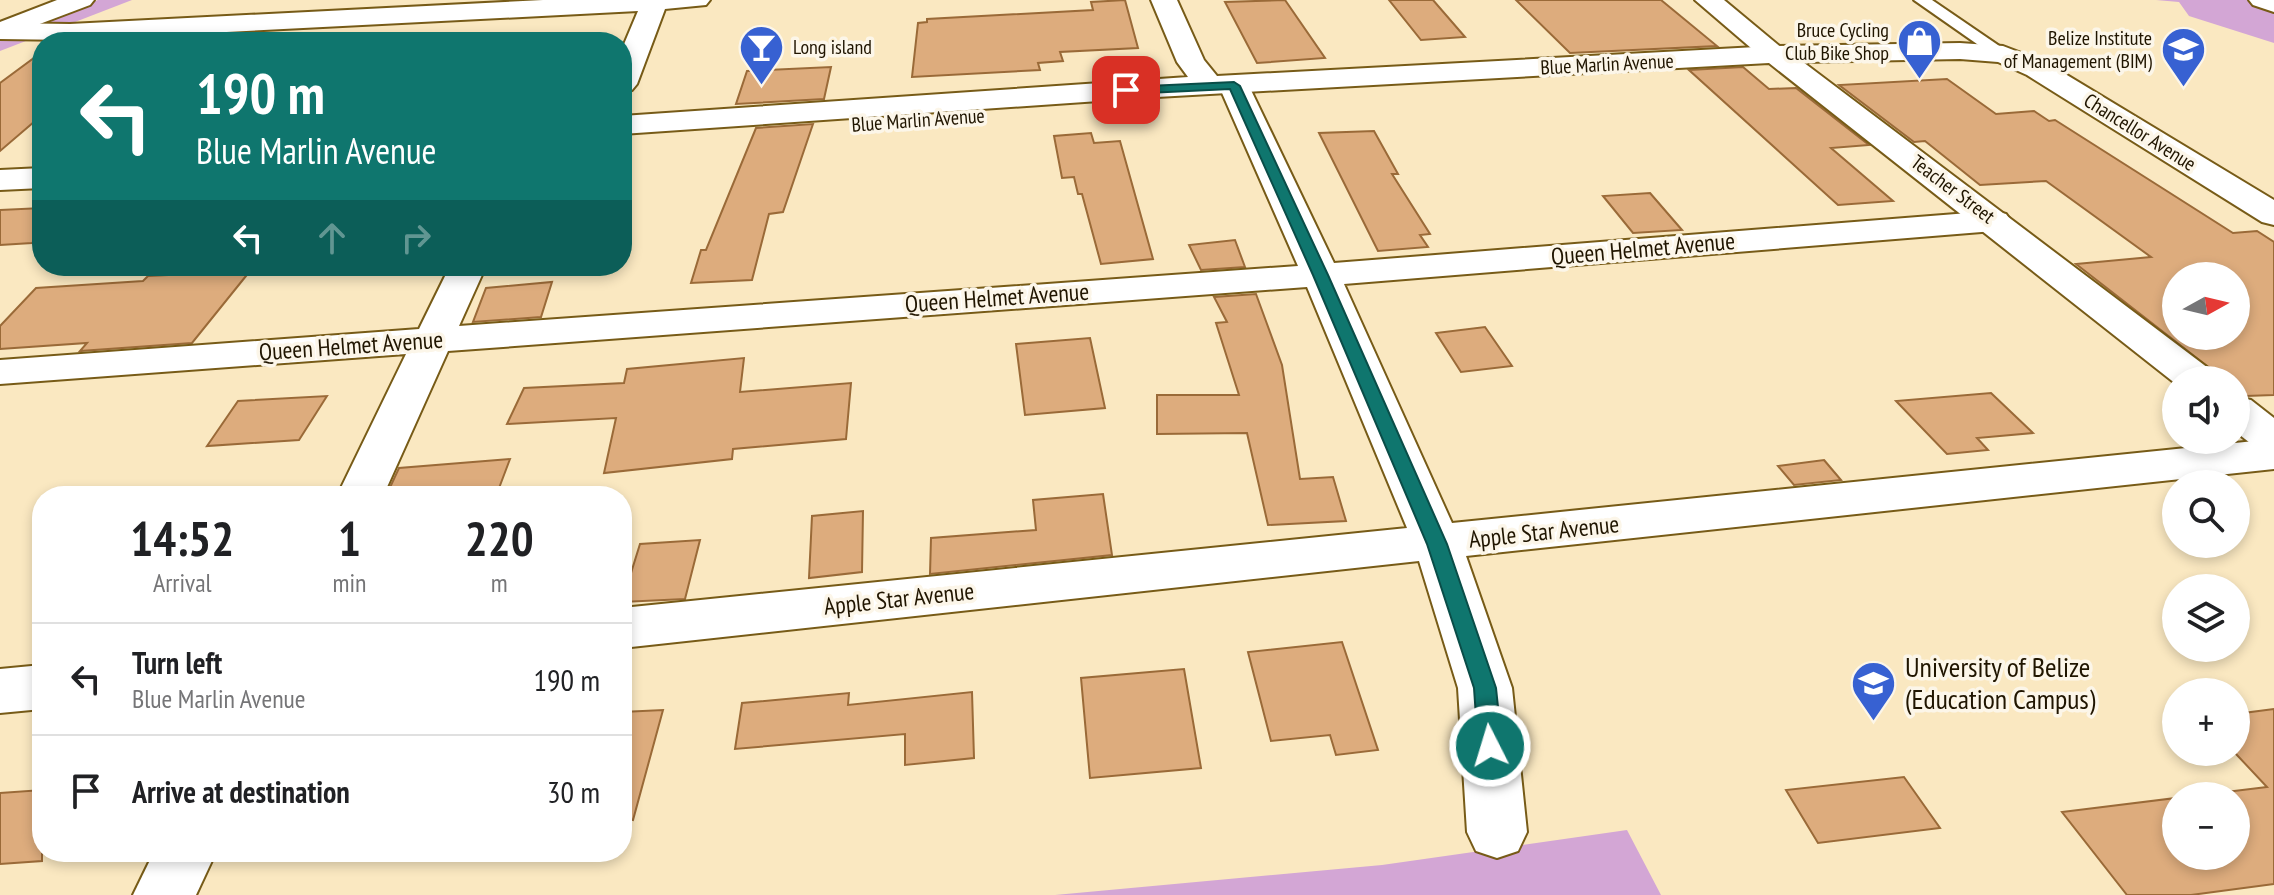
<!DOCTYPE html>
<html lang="en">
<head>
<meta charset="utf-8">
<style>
  body { margin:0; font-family:"PT Sans Narrow",sans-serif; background:#f6f6f6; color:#202124; height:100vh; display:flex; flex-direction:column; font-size:30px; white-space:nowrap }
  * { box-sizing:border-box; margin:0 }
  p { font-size:26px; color:#757577 }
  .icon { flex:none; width:44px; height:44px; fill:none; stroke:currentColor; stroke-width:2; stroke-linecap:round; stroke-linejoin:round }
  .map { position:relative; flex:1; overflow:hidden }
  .sheet { position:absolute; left:32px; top:486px; width:600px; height:376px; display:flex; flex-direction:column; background:#fff; border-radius:32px; box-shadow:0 4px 12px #0003 }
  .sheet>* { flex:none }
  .banner { position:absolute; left:32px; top:32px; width:600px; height:244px; border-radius:32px; box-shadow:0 4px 12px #0003; background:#0f766e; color:#fff; overflow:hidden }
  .needle { width:52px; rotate:82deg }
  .controls { position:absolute; left:2162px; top:262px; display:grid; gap:16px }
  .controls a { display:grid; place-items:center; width:88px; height:88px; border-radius:50%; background:#fff; box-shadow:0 4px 12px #0003; font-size:40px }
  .pin { position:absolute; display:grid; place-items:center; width:68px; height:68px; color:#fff; margin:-34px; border-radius:16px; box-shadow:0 4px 12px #0006 }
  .me { position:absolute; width:88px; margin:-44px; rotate:355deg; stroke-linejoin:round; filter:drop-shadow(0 0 6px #0008) }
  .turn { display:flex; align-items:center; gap:28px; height:168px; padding:0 32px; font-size:36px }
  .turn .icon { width:104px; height:104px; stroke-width:2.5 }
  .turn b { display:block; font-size:56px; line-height:68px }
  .lanes { display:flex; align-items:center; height:76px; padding:0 32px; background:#0003; justify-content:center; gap:40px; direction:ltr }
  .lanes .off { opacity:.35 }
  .eta { display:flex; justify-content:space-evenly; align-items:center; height:136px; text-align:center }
  .eta b { font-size:48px; font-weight:800; line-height:56px }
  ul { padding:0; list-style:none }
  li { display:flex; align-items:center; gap:24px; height:112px; padding:0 32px; border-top:2px solid #e0e0e0 }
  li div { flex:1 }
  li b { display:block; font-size:30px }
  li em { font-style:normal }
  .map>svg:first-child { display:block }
  .green { fill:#d3a6d5 }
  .building { fill:#ddac7d; stroke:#9a6a38; stroke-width:2; fill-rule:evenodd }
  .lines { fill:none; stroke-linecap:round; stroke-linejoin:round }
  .lane-casing { stroke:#775b17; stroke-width:4 }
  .street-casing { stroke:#775b17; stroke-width:4 }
  .secondary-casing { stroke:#775b17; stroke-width:4 }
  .lane { fill:#fff; fill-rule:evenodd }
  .street { fill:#fff; fill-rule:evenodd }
  .secondary { fill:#fff; fill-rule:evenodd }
  .route { fill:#0f766e; stroke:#0a4d48; stroke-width:2 }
  .labels { text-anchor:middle; stroke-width:7; stroke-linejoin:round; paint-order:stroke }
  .far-poi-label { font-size:20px; fill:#201500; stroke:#fcf6e9; text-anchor:end }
  .far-street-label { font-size:20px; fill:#201500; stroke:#fcf6e9 }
  .street-label { font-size:24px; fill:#201500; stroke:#fcf6e9 }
  .near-poi-label { font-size:28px; fill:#201500; stroke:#fcf6e9; text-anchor:start }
</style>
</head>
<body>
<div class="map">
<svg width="2274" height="895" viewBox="0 0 2274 895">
  <rect width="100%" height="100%" fill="#fae8c1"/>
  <g class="green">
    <path d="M98 0H132L0 51V38Z"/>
    <path d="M2156 0H2251L2274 10V43L2189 16 2179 2Z"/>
    <path d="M1627 830 1661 895H1055L1382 865Z"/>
  </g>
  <g class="building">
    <path d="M1125 0 1138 48 1060 52 1063 61 1038 63 1040 70 912 77 918 23 927 22V19L1093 10 1091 2Z"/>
    <path d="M1285 0 1325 58 1257 63 1225 2Z"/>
    <path d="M1389 0H1433L1465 37 1421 40Z"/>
    <path d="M1516 0H1661L1717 46 1570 53Z"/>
    <path d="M42 52V115L0 151V83Z"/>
    <path d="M831 67 824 99 736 104 747 71Z"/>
    <path d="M1743 67 1769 89 1796 88 1869 145 1831 148 1893 201 1838 205 1689 70Z"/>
    <path d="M1947 79 1996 114 2034 111 2049 121 2055 120 2233 233 2257 231 2274 242V395L2246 396 2236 388V380H2225L2076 264 2151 257 2046 181 1980 185 1925 141 1914 142 1839 85ZM2176 276H2236V336H2176Z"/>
    <path d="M813 124 783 212 769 214 752 280 691 283 701 250H706L756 128Z"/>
    <path d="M1374 131 1398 174H1392L1430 234 1420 235 1428 247 1378 251 1319 133Z"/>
    <path d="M1091 133 1094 143 1120 141 1153 259 1101 264 1082 194H1078L1074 177 1062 178 1054 136Z"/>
    <path d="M1650 193 1682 230 1633 233 1603 196Z"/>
    <path d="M42 208V233L32 243 0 245V210Z"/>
    <path d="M1235 240 1245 267 1201 270 1189 245Z"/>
    <path d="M250 271 192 343 80 351 87 343 0 349V326L36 288 143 281 148 276Z"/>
    <path d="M552 282 541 317 473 322 486 288Z"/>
    <path d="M1256 294 1282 365 1300 479 1333 477 1346 521 1268 525 1247 433 1157 434V395H1239L1216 323 1227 322 1214 297Z"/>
    <path d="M1485 327 1512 366 1461 372 1436 333Z"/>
    <path d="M1090 338 1105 408 1025 415 1016 344Z"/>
    <path d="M744 358 740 392 851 383 846 439 733 449 732 459 604 473 616 418 507 424 524 388 624 383 627 369Z"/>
    <path d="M1991 393 2033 433 1977 438 1988 450 1947 454 1896 401Z"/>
    <path d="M327 396 299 440 207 446 238 401Z"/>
    <path d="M510 459 496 496H386L399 468Z"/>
    <path d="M1824 460 1841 480 1794 485 1778 466Z"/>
    <path d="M1103 494 1112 555 930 574 931 538 1036 530 1033 500Z"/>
    <path d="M863 511 862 572 809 578 812 516Z"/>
    <path d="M700 540 685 599 622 602 640 544Z"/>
    <path d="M1342 642 1378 750 1336 755 1330 735 1271 741 1248 652Z"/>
    <path d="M1184 669 1201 768 1090 778 1081 678Z"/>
    <path d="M972 692 974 758 905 765V734L735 749 742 703 849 693 848 705Z"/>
    <path d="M2274 709V884L2191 895H2127L2062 812 2176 798V856H2236V796H2193L2267 787 2236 754V714Z"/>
    <path d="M663 710 633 820 622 818V712Z"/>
    <path d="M1904 777 1940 828 1818 843 1786 790Z"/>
    <path d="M42 790V861L0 864V793Z"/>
  </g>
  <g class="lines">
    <defs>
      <path id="lane" d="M1914 0H1932L2011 54 2003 59 1997 58Z"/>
      <g id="street">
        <path d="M543 0H710L706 5 665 9 637 84 632 90 622 93V49L638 11 70 40 0 39V23L70 24Z"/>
        <path d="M1695 0H1724L1789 54 1785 60 1775 62 1765 60Z"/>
        <path d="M2249 0H2274V12L2253 5Z"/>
        <path d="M1234 77 1244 80 1249 86 1334 263 1994 211 2006 214 2011 221 2006 228 1994 231 1344 284 1452 523 2274 439V469L1466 556 1512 688 1527 832 1518 851 1497 858 1476 851 1467 832 1458 688 1419 561 622 648V608L1407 528 1307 287 448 351 383 496H337L406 354 0 384V360L419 329 450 266H486L459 326 1298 266 1219 86 1224 80Z"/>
        <path d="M42 665V709L0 713V669Z"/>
        <path d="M154 852H216L196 895H133Z"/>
      </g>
      <g id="secondary">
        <path d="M57 0H94L90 5 0 39V22Z"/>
        <path d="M1151 0H1177L1204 60 1217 76 1775 46 1960 43 2003 46 2047 63 2274 200V225L2262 222 2027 75 1998 62 1960 59 1803 62 2212 371 2218 380H2176V384L1769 63 1157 97 622 134V116L1188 77 1177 62Z"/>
        <path d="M42 168V188L0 190V170Z"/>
        <path d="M2236 397 2251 400 2274 418V454L2259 450 2236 432Z"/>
      </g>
    </defs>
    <use href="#lane" class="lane-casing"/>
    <use href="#street" class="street-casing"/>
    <use href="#secondary" class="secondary-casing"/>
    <use href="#lane" class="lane"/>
    <use href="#street" class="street"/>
    <use href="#secondary" class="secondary"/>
  </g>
  <path class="route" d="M1234 82 1240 86 1328 275 1447 544 1496 688 1502 746 1498 753 1490 756 1482 753 1478 746 1474 688 1427 544 1313 275 1230 89 1126 94 1120 90 1126 87Z"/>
  <defs>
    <symbol id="shop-pin" viewBox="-11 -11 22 30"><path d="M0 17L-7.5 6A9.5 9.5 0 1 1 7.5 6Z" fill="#3761d2" stroke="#fcf6e9"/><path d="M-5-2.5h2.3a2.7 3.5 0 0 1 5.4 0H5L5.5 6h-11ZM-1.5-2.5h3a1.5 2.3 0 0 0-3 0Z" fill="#fff"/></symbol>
    <symbol id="bar-pin" viewBox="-11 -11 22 30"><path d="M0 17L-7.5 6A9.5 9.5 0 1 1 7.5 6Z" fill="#3761d2" stroke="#fcf6e9"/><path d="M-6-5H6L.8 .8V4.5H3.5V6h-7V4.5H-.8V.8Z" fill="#fff"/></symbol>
    <symbol id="school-pin" viewBox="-11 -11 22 30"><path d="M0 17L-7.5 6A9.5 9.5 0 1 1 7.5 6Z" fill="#3761d2" stroke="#fcf6e9"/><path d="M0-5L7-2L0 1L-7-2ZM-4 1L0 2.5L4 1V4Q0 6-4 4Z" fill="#fff"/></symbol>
    <symbol id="university-pin" viewBox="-11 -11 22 30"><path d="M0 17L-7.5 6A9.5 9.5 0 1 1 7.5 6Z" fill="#3761d2" stroke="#fcf6e9"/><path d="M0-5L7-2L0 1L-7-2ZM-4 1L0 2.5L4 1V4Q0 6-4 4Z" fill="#fff"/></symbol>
  </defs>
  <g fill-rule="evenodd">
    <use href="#shop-pin" x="1894" y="16" width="51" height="69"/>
    <use href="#bar-pin" x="736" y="22" width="51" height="69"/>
    <use href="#school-pin" x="2158" y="24" width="51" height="69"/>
    <use href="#university-pin" x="1848" y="658" width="51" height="69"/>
  </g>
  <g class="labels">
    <g class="far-poi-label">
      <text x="1889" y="37">Bruce Cycling<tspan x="1889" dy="23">Club Bike Shop</tspan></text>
      <text x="2152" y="45">Belize Institute<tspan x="2152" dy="23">of Management (BIM)</tspan></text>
      <text x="793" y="54" text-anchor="start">Long island</text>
    </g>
    <g class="far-street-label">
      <text transform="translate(1607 64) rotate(-3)" y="7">Blue Marlin Avenue</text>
      <text transform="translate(918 120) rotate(-4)" y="7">Blue Marlin Avenue</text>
      <text transform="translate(2140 132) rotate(32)" y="7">Chancellor Avenue</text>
      <text transform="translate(1953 189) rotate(37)" y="7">Teacher Street</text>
    </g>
    <g class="street-label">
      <text transform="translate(1643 249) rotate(-5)" y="8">Queen Helmet Avenue</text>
      <text transform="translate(997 298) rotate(-4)" y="8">Queen Helmet Avenue</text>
      <text transform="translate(351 346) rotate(-4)" y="8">Queen Helmet Avenue</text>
      <text transform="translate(1544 532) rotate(-6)" y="8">Apple Star Avenue</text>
      <text transform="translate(899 599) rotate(-6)" y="8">Apple Star Avenue</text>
    </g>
    <g class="near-poi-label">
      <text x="1905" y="677">University of Belize<tspan x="1905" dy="32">(Education Campus)</tspan></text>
    </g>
  </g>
</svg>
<div class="controls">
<a><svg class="needle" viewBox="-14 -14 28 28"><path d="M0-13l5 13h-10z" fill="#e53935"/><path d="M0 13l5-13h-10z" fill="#757577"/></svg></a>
<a><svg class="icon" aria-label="sound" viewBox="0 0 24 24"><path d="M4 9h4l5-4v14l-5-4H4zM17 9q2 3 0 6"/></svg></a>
<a><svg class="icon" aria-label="search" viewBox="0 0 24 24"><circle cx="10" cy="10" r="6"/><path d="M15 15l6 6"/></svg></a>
<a><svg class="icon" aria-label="layers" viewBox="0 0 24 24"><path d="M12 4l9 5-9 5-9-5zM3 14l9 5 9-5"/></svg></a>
<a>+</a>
<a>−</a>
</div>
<div class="pin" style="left:1126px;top:90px;background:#d93025"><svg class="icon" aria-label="arrive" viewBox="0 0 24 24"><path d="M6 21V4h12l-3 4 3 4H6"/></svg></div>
<svg class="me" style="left:1490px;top:746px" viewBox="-20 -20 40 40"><circle r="17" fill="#0f766e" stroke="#fff" stroke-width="3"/><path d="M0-11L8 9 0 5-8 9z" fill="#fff"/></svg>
<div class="banner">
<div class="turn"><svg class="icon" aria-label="left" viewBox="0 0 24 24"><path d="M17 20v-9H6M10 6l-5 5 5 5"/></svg><div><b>190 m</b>Blue Marlin Avenue</div></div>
<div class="lanes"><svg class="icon" aria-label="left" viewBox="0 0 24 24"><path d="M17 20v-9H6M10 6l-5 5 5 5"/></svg><svg class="icon off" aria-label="ahead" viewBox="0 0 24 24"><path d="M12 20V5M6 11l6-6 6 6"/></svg><svg class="icon off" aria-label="right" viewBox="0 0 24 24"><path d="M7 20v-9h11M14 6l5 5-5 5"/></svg></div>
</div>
<section class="sheet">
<div class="eta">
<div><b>14:52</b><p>Arrival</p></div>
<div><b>1</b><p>min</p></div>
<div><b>220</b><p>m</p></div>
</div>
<ul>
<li><svg class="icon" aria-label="left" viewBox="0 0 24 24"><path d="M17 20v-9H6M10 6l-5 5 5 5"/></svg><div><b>Turn left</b><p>Blue Marlin Avenue</p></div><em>190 m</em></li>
<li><svg class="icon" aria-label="arrive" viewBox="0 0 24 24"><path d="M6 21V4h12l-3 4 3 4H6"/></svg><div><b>Arrive at destination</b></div><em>30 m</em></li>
</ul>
</section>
</div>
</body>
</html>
